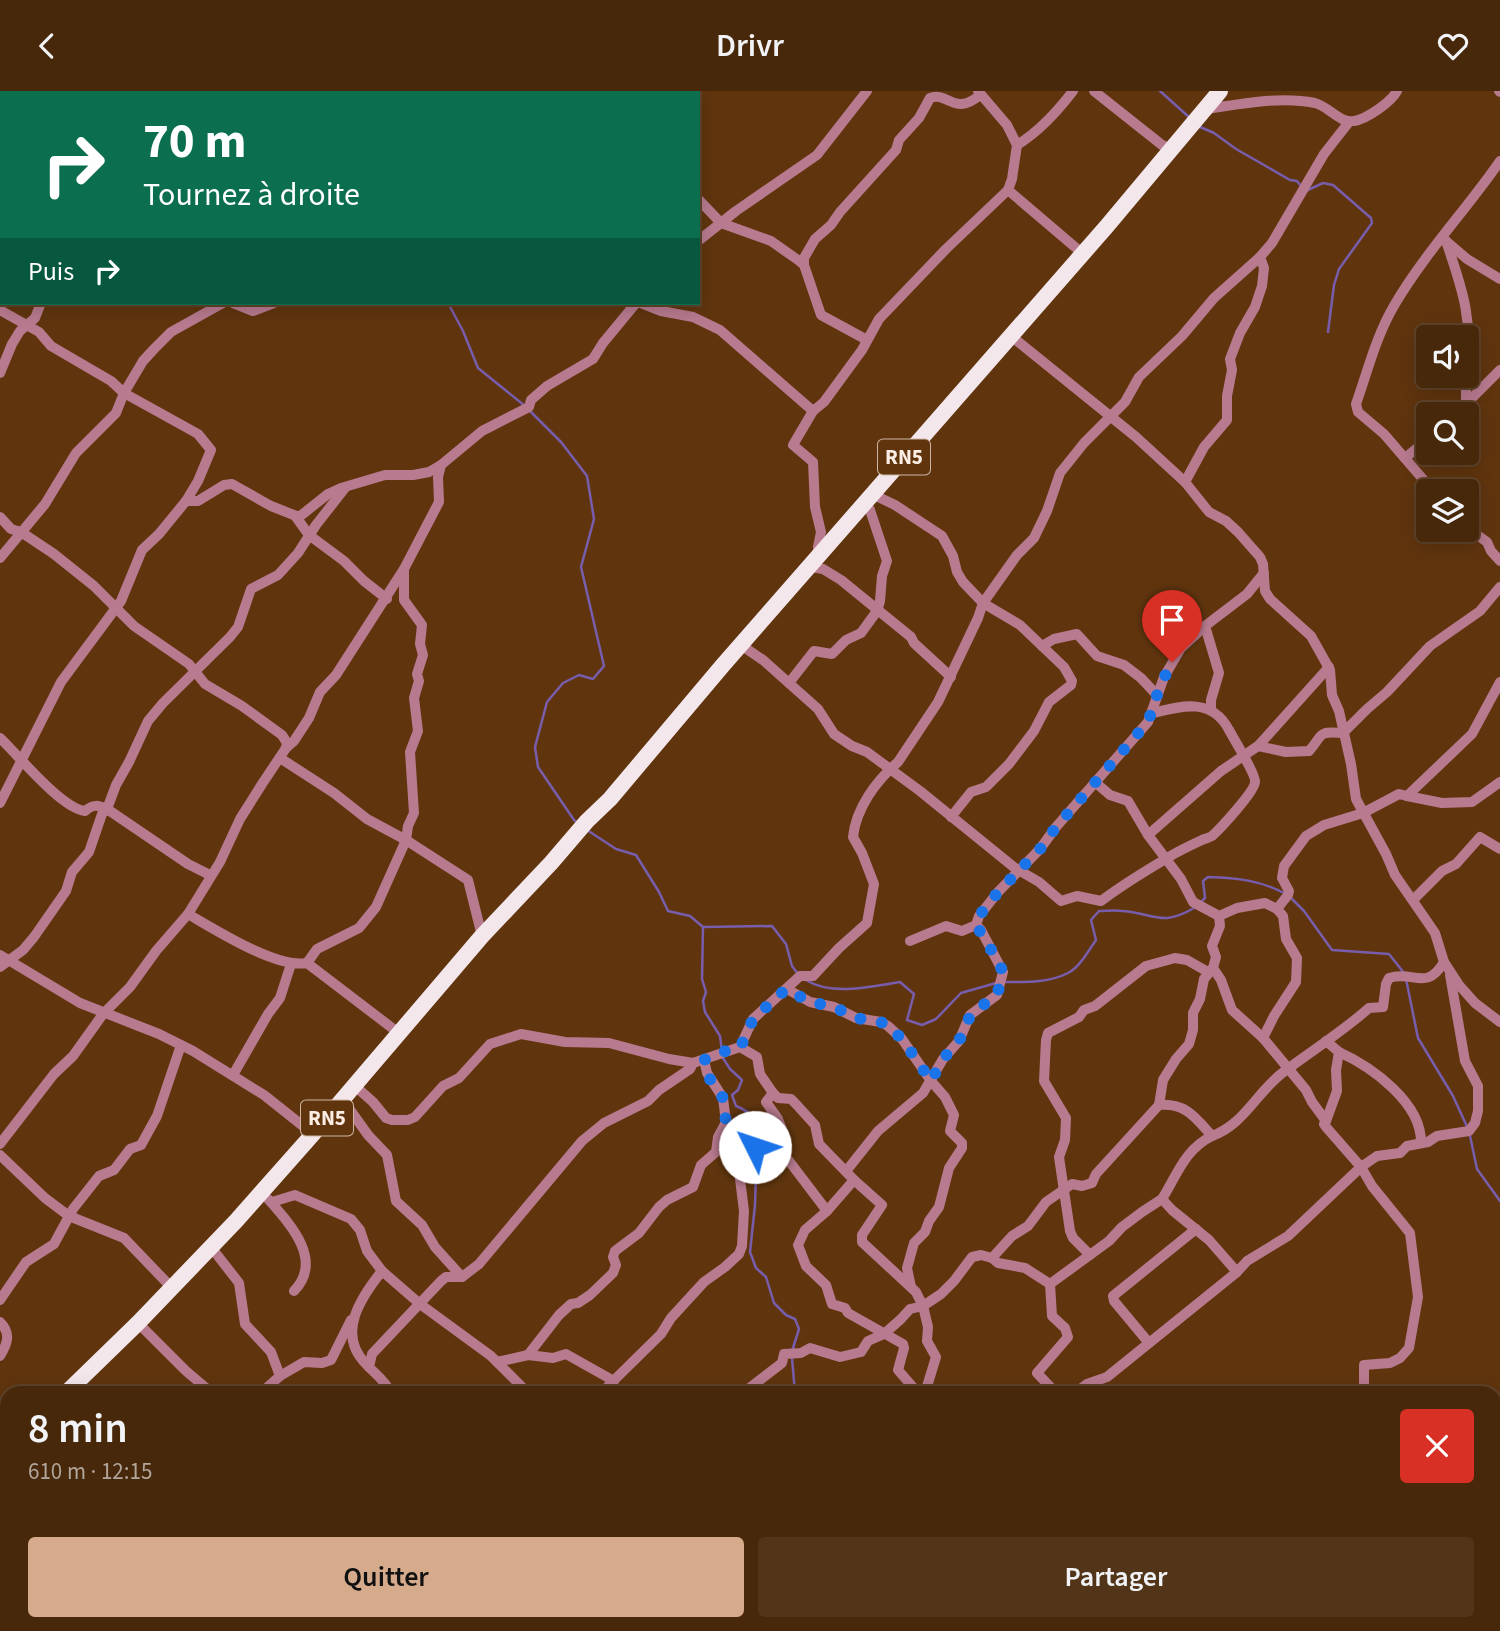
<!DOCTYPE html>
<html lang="fr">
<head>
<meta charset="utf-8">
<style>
  body { margin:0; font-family:"Source Sans 3",sans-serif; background:#523418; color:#f1f3f6; height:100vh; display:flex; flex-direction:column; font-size:26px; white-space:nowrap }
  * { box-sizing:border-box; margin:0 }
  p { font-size:23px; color:#b1a69c }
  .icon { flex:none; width:38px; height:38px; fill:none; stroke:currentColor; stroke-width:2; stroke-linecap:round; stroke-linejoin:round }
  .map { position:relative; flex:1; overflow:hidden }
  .side { position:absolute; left:0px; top:1295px; width:1502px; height:245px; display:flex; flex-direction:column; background:#48280a; border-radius:21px 21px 0 0; box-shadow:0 4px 18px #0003,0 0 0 2px #60442b }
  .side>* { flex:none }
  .banner { position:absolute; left:0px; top:0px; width:700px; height:214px; box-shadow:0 4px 18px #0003,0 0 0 2px #60442b; background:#0b6e4f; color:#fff; overflow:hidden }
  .controls { position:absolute; left:1416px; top:234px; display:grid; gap:14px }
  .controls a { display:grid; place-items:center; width:63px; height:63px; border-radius:7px; background:#48280a; box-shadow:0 4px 18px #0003,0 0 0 2px #60442b; font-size:35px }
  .pin { position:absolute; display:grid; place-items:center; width:60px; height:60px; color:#fff; margin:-72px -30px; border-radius:50% 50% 50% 0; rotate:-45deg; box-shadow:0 0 7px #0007 }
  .pin .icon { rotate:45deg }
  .me { position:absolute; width:77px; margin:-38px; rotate:311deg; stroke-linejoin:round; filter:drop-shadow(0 0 5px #0008) }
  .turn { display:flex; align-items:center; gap:24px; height:147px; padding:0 28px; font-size:32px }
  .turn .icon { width:91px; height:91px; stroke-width:2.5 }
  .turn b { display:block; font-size:49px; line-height:60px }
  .then { display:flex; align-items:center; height:66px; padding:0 28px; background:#0003; gap:14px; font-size:26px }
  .round { display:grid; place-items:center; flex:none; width:74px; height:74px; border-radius:7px; background:#523418 }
  .overview { display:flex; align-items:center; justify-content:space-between; height:119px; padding:0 28px }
  h1 { font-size:42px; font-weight:600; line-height:52px }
  .primary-button { display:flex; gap:14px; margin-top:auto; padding:14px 28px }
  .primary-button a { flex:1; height:80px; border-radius:7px; background:#d6ab8b; color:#111; font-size:28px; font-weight:600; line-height:80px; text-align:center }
  .primary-button a+a { background:#523418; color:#f1f3f6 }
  header { display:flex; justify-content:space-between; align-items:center; height:91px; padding:0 28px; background:#48280a; font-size:32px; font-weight:600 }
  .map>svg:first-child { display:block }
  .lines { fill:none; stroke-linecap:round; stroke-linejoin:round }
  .stream { stroke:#785dac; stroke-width:2.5 }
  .minor { stroke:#b87a8f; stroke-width:10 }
  .trunk { stroke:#f4e7eb; stroke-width:16 }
  .route { stroke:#1a73e8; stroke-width:12; stroke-dasharray:0 21.6 }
  .labels { text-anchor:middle; stroke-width:6; stroke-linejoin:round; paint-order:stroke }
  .shield { fill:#60350e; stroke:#cdb6a4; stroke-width:2 }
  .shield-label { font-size:21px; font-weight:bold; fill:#fceee4 }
</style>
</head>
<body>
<header><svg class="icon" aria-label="back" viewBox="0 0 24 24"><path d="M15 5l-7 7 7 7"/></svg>Drivr<svg class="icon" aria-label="heart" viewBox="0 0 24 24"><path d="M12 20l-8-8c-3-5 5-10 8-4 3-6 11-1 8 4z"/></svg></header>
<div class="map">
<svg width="1500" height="1540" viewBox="0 0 1500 1540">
  <rect width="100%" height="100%" fill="#60350e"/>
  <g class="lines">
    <g class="stream">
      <path d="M325 0 326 2"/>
      <path d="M1160 0 1190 27"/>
      <path d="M1200 36 1214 42 1236 58 1290 89 1297 90 1301 95"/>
      <path d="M1308 99 1323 92 1333 94 1371 127 1372 132 1339 178 1334 194 1328 241"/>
      <path d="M448 212 463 240 478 277 525 315"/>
      <path d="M529 319 561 351 587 385 594 428 581 476 604 575 593 588 579 584 563 592 547 611 535 656 538 676 574 729 579 733"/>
      <path d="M587 739 616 758 636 764 659 801 668 820 690 825 703 836 772 835 786 853 792 875 798 883"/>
      <path d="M1291 807 1304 820 1332 859 1389 863 1404 882"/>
      <path d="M1199 813 1205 807 1203 790 1208 786C1237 787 1260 789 1286 803"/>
      <path d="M703 836 702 888 706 901 703 910 705 921 720 945 722 960"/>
      <path d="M1406 888 1418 947 1453 1005 1469 1040 1477 1078 1500 1110"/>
      <path d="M806 889C831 905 871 896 900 891L914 903 907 929 922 934 936 928 961 902 996 892"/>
      <path d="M1003 891C1024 891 1049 892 1068 882 1080 876 1088 860 1096 849L1091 829 1099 820C1107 820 1115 819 1123 820 1156 823 1161 836 1194 817"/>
      <path d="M723 967 730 978 742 989 738 999 732 1004 736 1015C753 1021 763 1035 779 1043"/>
      <path d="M781 1061 767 1070 756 1084 755 1114 750 1161 756 1177 766 1186 774 1212 786 1224 795 1228 799 1238 792 1260"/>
      <path d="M792 1267 795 1302"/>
      <path d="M906 1540V1533"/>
    </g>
    <g class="minor">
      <path d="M413 0 414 2"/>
      <path d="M978 0 1007 34 1017 54"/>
      <path d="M1094 0 1162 54 1172 58"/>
      <path d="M1499 0 1500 1"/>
      <path d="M55 2 56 0"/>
      <path d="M157 2 158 0"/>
      <path d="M531 2 532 0"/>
      <path d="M689 2 691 0"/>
      <path d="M1206 18C1242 13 1280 5 1315 12 1328 15 1341 33 1354 30 1367 28 1391 11 1397 0"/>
      <path d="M0 81 2 78"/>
      <path d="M1008 99 1082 162"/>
      <path d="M698 108 721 132 771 150 798 169 804 174 821 224 867 249"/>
      <path d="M698 150 736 120 817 64 867 0"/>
      <path d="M1446 150C1462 197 1474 230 1466 282"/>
      <path d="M1446 150 1467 168 1500 188"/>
      <path d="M804 174V167L815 148 831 134 840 121 896 59 899 49 919 27 930 7C948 0 954 26 980 4"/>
      <path d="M233 212 253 220 274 212"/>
      <path d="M641 212 661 220 693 226 720 239 813 320 824 311 862 259 879 228 946 158 1008 99 1012 88 1017 54C1040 40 1057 21 1073 0"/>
      <path d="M0 219 39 241 51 255 111 290 124 302 198 343 211 359 198 390 186 410 159 443 142 459 121 510 61 591 0 712"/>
      <path d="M1011 245 1136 346 1185 391 1209 421 1226 430 1238 441 1260 466 1263 473 1265 500 1270 508 1311 545 1330 579 1332 604 1339 620 1351 673 1356 708 1386 763 1395 784 1435 842 1444 871 1459 894 1475 912 1500 931"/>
      <path d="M0 282 12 253 20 240 35 227 41 212"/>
      <path d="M1466 285V313"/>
      <path d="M813 320 793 354 813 371 815 416 821 441 818 456 819 465"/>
      <path d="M1455 324 1500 279"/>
      <path d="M1405 367 1428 348"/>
      <path d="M1185 391 1204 356 1227 329V305L1232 279 1230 268 1240 242 1255 216 1262 195 1264 177 1260 166 1272 152 1324 63 1349 31"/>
      <path d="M1434 401 1384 343 1358 321 1356 313C1368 279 1376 245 1395 213 1425 162 1466 119 1500 70"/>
      <path d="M872 403 895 414 942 445 953 465 957 481 963 491 983 512 1020 534 1064 576 1072 590 1071 594 1049 611 1034 640 1009 673 986 696 971 701 951 726"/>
      <path d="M186 410H198L224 394 232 393 271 415 299 426 328 403 341 397 385 384H413L429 381 441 374 482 340 529 316 531 309 547 295 593 268 603 252 636 212"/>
      <path d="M0 426 11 438 21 441 54 463 94 495 134 535 189 573 205 593 242 615 282 644 287 652 286 657"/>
      <path d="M296 426 309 444 344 470 364 490 387 508"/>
      <path d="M1466 436 1487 451 1491 460 1500 470"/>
      <path d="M0 467 45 413 76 362 116 322 124 302 143 270 154 258 171 241 223 212"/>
      <path d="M811 476 823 478 841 489 911 546 914 552 951 586"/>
      <path d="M1205 535 1219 582 1211 609V620"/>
      <path d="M741 554 763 569 818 618 834 643 852 655 867 661 920 700 1015 777 1039 791 1061 810 1077 805 1101 810C1121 795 1142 782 1164 769 1176 761 1189 755 1202 749 1204 748 1211 746 1212 745 1220 738 1255 700 1255 691 1256 684 1234 648 1229 639 1212 606 1181 615 1153 622"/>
      <path d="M1042 555 1054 548 1077 543 1097 565 1124 574 1141 587 1157 604"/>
      <path d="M789 592 814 560 832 563 846 549 861 542 877 520 880 510 882 485 887 470 870 419 865 411"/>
      <path d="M0 647C19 665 61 717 85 720 93 713 98 714 107 718L188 773 210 784"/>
      <path d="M1258 655 1329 576"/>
      <path d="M280 667 334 702 367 728 406 749 468 789 482 845"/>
      <path d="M1096 692 1110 704 1128 710 1148 744 1181 788 1193 811 1219 825 1237 817 1265 812 1277 818 1283 825 1286 848 1297 867 1296 891 1274 925 1263 947"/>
      <path d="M1407 705 1442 712 1472 711 1500 691"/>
      <path d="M1148 744 1221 680 1258 655 1286 661 1309 660C1324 644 1315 640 1343 642L1367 618 1387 601 1430 555 1480 520 1500 496"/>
      <path d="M1413 809 1442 780 1456 773 1480 746 1500 758"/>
      <path d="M1277 818 1288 804 1289 800 1282 787 1284 775 1306 745 1324 734 1363 722 1399 703 1407 705 1472 643 1500 591"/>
      <path d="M188 823C214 838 277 878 307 872L400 943"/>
      <path d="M1219 825 1220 835 1212 855 1216 866 1213 877 1221 889 1232 919 1263 947 1306 999 1312 1011 1326 1030 1324 1033 1326 1036 1361 1076 1372 1095 1410 1142 1418 1206 1409 1257 1400 1267 1390 1272 1364 1274V1302"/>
      <path d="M910 850 946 835 962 840 976 834"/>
      <path d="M0 864 80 912 159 943 193 960 264 1004 313 1043"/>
      <path d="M307 872 317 858 359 837 376 816 406 749 408 735 414 722 410 661 418 640 414 607 419 590 417 583 423 564 420 553 422 534 404 509V480"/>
      <path d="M0 876 23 859 34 846 66 800 72 781 89 761 102 723 107 718 116 694 129 671 148 630 163 612 230 546 238 536 251 498 278 484 298 462 316 434 345 397"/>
      <path d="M787 898 810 911 834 916 856 927 881 931 888 935 902 948 931 990 945 1006 954 1024 950 1040 962 1052V1057L949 1077 939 1116 929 1130 925 1141 914 1152 907 1177 911 1196"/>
      <path d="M740 956 757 966 760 983 773 1002 778 1007 791 1008 795 1012 815 1034 819 1053 854 1089 827 1120 805 1139 798 1154 806 1175 826 1194 832 1213 845 1217 848 1222 903 1253 904 1257 898 1279 918 1302"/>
      <path d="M1339 961C1372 976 1422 1012 1421 1052"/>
      <path d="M233 984 268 923 280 907 291 873"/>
      <path d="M355 995 373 1011 386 1027 392 1029H408L415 1026 443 995 459 987 490 953 521 943 565 951 609 952 669 968 693 972 740 956 753 928 800 885H813L839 857 867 832 874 793 862 762 853 746C856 717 876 690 898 671L938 611 978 527 983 512 1017 464 1034 447 1047 420 1060 382 1084 352 1125 311 1139 286 1182 245 1214 207 1260 166"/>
      <path d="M773 1002 766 1011 778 1028 785 1046 786 1066 827 1120"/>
      <path d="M343 1009 368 1044 387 1064 396 1110 422 1134 435 1156 462 1186"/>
      <path d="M1159 1014 1163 989 1176 968 1189 953 1193 939V922L1200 908 1204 888 1213 877"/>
      <path d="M1326 1030 1337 1000 1336 979 1339 961 1326 950"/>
      <path d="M1212 1045C1185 1058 1177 1084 1162 1108L1172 1119 1209 1149 1237 1181"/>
      <path d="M0 1053 54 983 73 965 103 923 130 896 156 860 188 823 220 771 240 728 262 693 286 657 294 650 309 627 320 601 336 584 404 478 439 411 438 386 441 374"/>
      <path d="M0 1064 45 1107 69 1125 124 1147 171 1196"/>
      <path d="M847 1079 878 1040 923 1002 943 968 959 950 970 924 997 904 1003 881 981 839 976 834 979 825 998 801 1040 758 1056 736 1148 631 1164 586 1181 557 1205 535 1247 503 1264 482"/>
      <path d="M854 1089 882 1114 862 1144V1151L916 1201 923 1215 928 1236 927 1250 936 1266 925 1302"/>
      <path d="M268 1108C290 1133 324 1169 294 1200"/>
      <path d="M272 1111 295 1104 351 1128 360 1139 367 1160 382 1180 420 1213 491 1265 528 1302"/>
      <path d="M211 1156 239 1192 245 1233 271 1261 280 1285 261 1302"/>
      <path d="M1090 1164 1073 1147 1070 1140 1059 1066 1065 1049 1066 1027 1044 990 1046 949 1048 942 1079 926 1084 919 1095 915 1146 875 1175 867 1187 869 1208 881"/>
      <path d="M992 1167 998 1172 1025 1177 1050 1193"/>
      <path d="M382 1180C361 1206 336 1243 366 1273 375 1283 385 1289 391 1302"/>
      <path d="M0 1209 26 1171 54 1153 73 1118 99 1085 114 1079 130 1058 141 1054 157 1025 181 954"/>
      <path d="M0 1231C11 1242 8 1252 0 1265"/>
      <path d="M138 1232 186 1280 212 1302"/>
      <path d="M1149 1252 1114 1210 1113 1205 1196 1138"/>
      <path d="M528 1264 559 1224 571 1213 578 1212 590 1204 613 1182 616 1174 613 1166 615 1160 639 1142 659 1116 667 1109 693 1096 701 1074 716 1061 718 1046 726 1031"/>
      <path d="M497 1271 528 1264 553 1267 566 1263 614 1290"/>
      <path d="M369 1276 372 1263 441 1190 446 1186H462L479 1173 582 1050 604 1032 648 1010 659 999 690 978 693 972"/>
      <path d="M280 1285 304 1271 322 1272 331 1269 351 1229"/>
      <path d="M601 1302 661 1243 671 1227 704 1191 725 1176 739 1163 742 1155 744 1120 739 1080 755 1059 756 1054 726 1031 723 1007 707 982 704 969"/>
      <path d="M743 1302 782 1272 784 1263 801 1262 810 1257 840 1266 861 1261 868 1250 884 1243 901 1228 910 1218 923 1215 941 1203 954 1190 972 1166 981 1164 992 1167 1012 1145 1028 1135 1046 1111 1072 1093 1082 1095 1092 1092 1096 1083 1159 1014C1186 1012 1195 1026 1212 1045 1244 1033 1255 1004 1281 983 1310 961 1342 941 1369 917L1383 916 1386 893 1389 887C1414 879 1426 901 1444 871"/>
      <path d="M1056 1302 1037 1282 1068 1246 1065 1237 1052 1225 1050 1193 1109 1150 1122 1136 1142 1121 1162 1108"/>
      <path d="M1075 1302 1087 1293 1107 1286 1237 1181 1247 1170 1288 1145 1361 1076 1377 1065 1400 1062 1407 1055 1428 1051 1437 1045 1469 1040 1475 1032 1478 1020V995L1465 970 1450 884"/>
      <path d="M7 1467V1470"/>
      <path d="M25 1533 32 1540"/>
      <path d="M217 1533 227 1540"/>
      <path d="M521 1533 530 1540"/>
      <path d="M546 1533 547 1540"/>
      <path d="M735 1533 744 1540"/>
      <path d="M18 1540 19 1533"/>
      <path d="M193 1540 203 1533"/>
      <path d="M369 1540 375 1533"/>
      <path d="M438 1540 449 1533"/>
      <path d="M585 1540 591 1533"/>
      <path d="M816 1540 825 1533"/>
    </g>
    <g class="trunk">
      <path d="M66 1302 138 1232 236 1130 313 1043 482 845 551 772 587 730 610 708 723 574 1107 135 1220 0"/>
      <path d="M0 1360 7 1355"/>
    </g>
  </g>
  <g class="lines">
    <path class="route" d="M755 1056V1053L726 1031 723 1007 706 982 704 969 722 961 740 957 753 928 786 898 810 911 834 916 856 927 885 932 902 948 931 990 943 968 959 950 971 923 997 904 1002 886 1001 875 976 834 979 825 998 801 1040 758 1056 736 1148 631 1160 595 1172 571"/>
  </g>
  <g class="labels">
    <g class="shield">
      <rect x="878" y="348.5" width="52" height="35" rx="5"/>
      <rect x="301" y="1009.5" width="52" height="35" rx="5"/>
    </g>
    <g class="shield-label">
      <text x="904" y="373">RN5</text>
      <text x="327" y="1034">RN5</text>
    </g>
  </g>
</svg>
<div class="controls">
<a><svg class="icon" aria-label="sound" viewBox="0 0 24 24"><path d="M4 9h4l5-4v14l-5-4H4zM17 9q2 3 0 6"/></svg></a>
<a><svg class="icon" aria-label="search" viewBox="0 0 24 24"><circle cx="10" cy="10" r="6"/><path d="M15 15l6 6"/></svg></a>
<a><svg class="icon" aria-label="layers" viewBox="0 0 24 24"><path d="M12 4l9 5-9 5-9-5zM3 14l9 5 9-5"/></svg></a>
</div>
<div class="pin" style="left:1172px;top:571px;background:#d93025"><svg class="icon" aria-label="arrive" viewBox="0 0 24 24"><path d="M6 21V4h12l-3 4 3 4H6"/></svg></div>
<svg class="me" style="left:755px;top:1056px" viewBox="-20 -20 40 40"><circle r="19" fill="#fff"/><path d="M0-13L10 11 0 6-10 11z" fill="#1a73e8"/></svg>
<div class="banner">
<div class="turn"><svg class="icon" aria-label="right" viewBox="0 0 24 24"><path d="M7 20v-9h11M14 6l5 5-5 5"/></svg><div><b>70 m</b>Tournez à droite</div></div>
<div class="then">Puis<svg class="icon" aria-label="right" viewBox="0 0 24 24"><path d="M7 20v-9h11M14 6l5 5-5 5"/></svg></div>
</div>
<section class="side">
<div class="overview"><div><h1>8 min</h1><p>610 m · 12:15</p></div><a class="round" style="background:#d93025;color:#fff"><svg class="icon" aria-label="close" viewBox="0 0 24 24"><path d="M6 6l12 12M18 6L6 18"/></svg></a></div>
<div class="primary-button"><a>Quitter</a><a>Partager</a></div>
</section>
</div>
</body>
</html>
